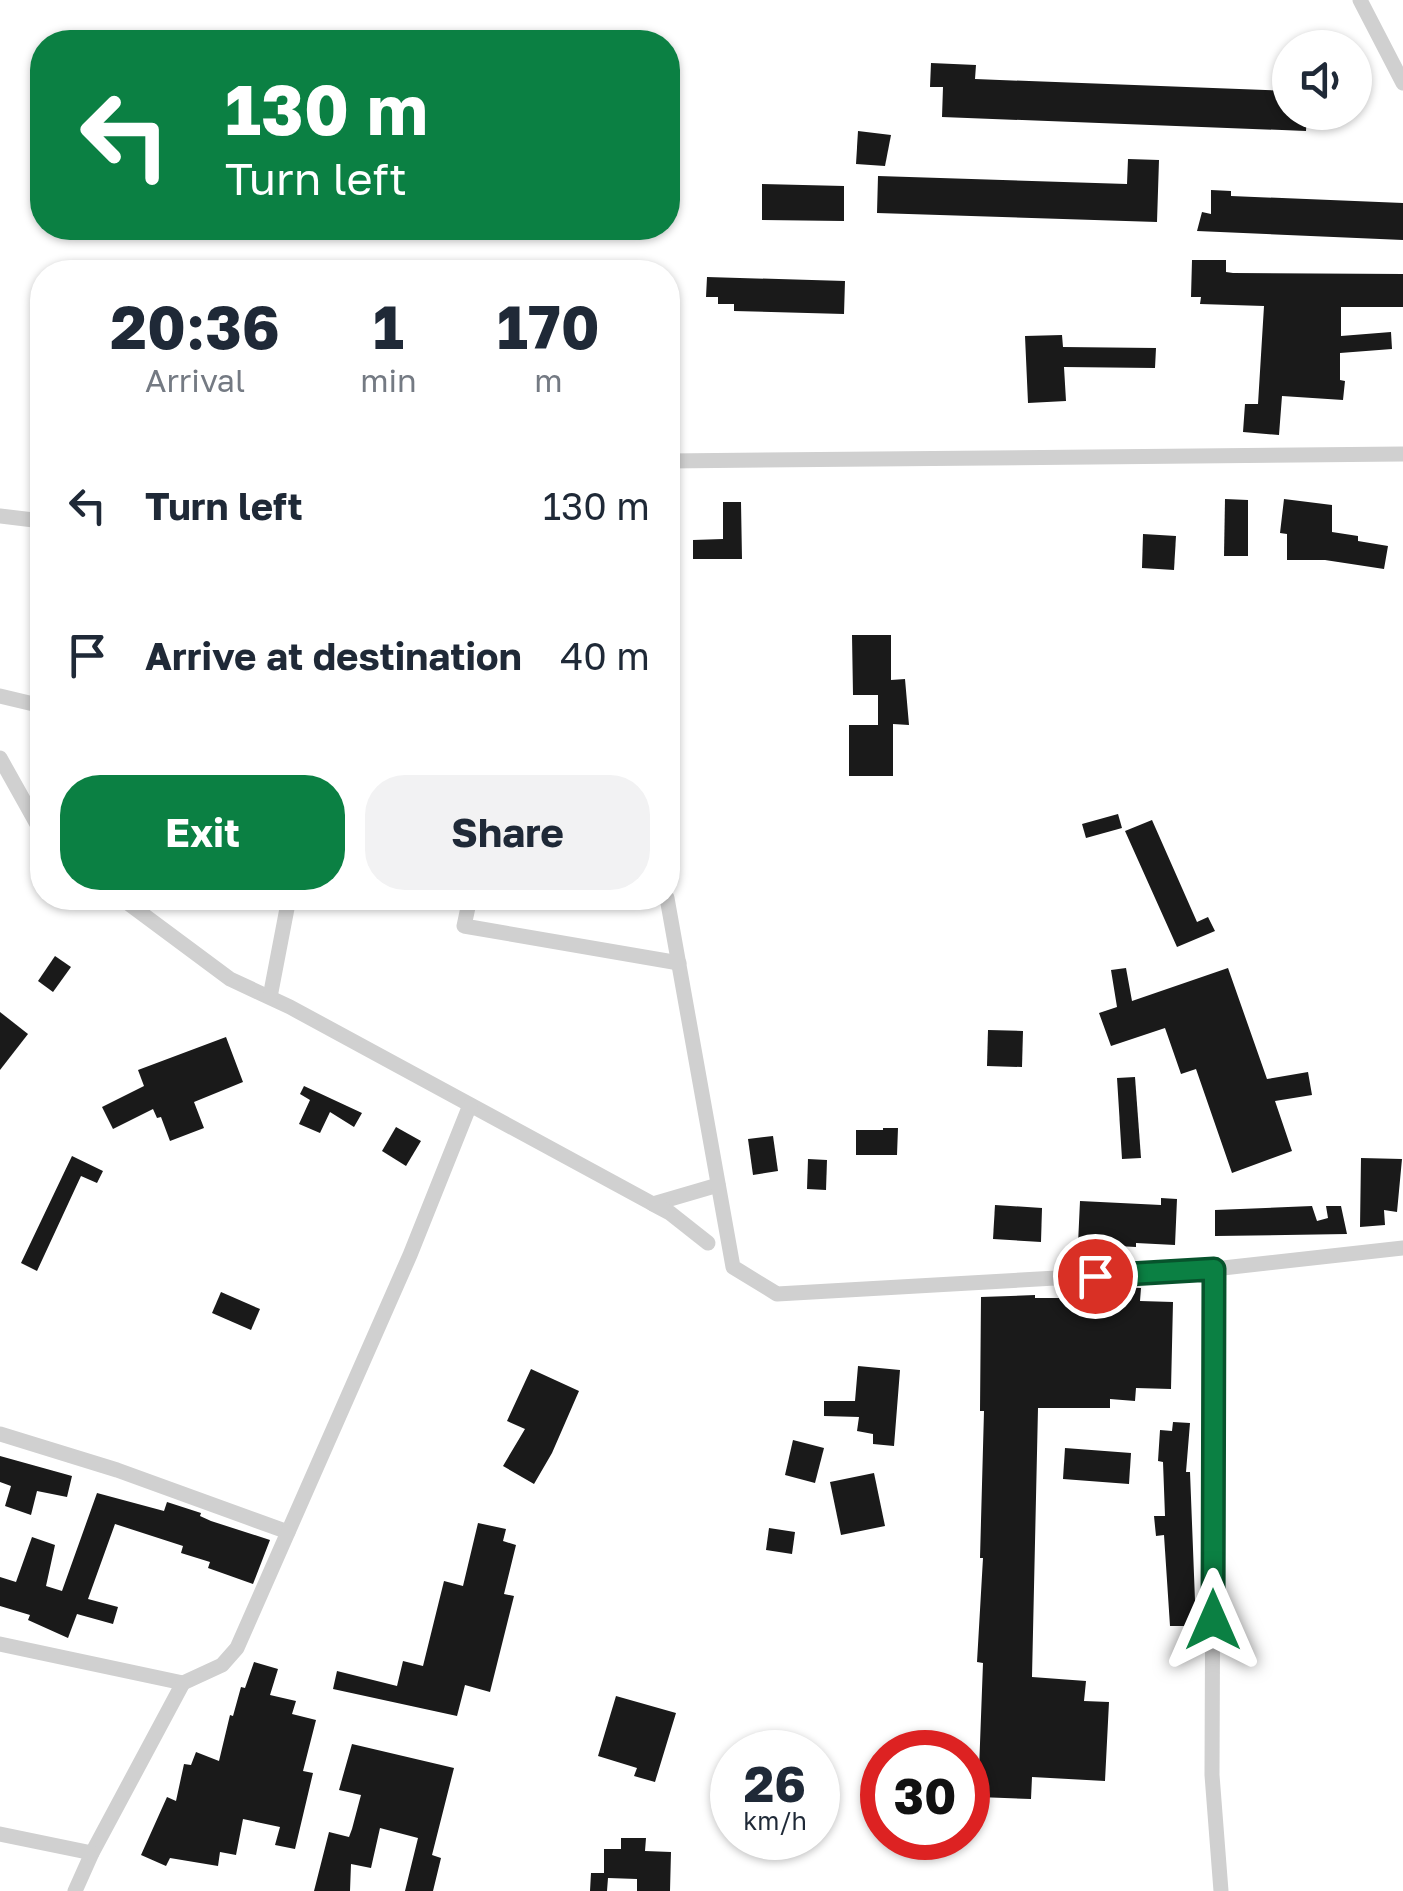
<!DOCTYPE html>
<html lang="en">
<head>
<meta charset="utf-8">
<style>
  body { margin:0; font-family:"Golos Text",sans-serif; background:#f2f2f3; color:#1f2937; height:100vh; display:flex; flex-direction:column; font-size:38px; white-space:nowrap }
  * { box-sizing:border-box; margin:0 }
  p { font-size:32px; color:#747a83 }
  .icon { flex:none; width:55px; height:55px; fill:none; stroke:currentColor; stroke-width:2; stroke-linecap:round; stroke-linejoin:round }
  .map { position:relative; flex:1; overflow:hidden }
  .details { position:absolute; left:30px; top:260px; width:650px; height:650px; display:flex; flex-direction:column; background:#fff; border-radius:40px; box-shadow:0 2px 8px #0004 }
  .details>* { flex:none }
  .guide { position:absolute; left:30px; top:30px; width:650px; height:210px; border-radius:40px; box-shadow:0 2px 8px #0004; background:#0b8043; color:#fff; overflow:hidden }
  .controls { position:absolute; left:1272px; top:30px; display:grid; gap:20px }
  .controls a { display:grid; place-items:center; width:100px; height:100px; border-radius:50%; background:#fff; box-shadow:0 2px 8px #0004; font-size:50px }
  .speed { position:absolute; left:710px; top:1730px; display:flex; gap:20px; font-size:50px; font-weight:700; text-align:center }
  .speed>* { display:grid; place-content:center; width:130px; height:130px; border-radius:50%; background:#fff; box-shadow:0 2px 8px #0004; line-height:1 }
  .speed small { font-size:25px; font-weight:400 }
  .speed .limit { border:15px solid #d22; background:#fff; color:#111 }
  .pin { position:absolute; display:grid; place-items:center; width:85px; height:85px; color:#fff; margin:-42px; border:5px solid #fff; border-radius:50%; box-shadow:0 2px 10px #0007 }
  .me { position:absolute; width:110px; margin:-55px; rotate:0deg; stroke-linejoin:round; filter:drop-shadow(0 0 8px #0008) }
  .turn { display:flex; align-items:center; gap:35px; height:210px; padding:0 30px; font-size:45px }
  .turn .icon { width:130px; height:130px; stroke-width:2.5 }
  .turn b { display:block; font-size:70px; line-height:85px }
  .eta { display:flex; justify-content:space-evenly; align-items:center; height:170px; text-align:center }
  .eta b { font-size:60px; font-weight:700; line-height:70px }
  .action { display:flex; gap:20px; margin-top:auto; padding:20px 30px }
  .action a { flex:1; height:115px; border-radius:40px; background:#0b8043; color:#fff; font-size:40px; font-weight:700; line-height:115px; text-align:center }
  .action a+a { background:#f2f2f3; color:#1f2937 }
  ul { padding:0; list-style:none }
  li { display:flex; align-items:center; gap:30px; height:150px; padding:0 30px }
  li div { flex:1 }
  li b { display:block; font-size:38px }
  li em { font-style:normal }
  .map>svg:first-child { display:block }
  .building { fill:#1a1a1a }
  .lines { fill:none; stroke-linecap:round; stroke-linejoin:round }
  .minor { stroke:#d0d0d0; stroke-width:15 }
  .route-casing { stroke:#07532c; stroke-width:25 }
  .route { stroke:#0b8043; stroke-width:18 }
</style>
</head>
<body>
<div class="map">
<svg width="1403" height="1891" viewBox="0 0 1403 1891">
  <rect width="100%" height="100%" fill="#fff"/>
  <g class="building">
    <path d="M931 63 976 65 975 79 1290 91V112H1307L1306 131 942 117 943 87H930Z"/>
    <path d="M858 131 891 135 885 166 856 164Z"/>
    <path d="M1128 159 1159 160 1157 222 877 213 878 176 1127 184Z"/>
    <path d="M762 184 844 186V221L762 220Z"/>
    <path d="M1211 190 1231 191V196L1403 203V240L1197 231 1202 212 1211 214Z"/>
    <path d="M1192 260H1226V272L1233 273 1403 274V307H1341V336L1391 332 1392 349 1340 353V380L1345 381 1343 400 1282 396 1279 435 1243 432 1245 404H1258L1264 306 1200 304 1201 297H1191Z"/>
    <path d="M707 277 845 281 844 314 734 311V304H718V297H706Z"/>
    <path d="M1062 335 1063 347 1156 348 1155 368 1064 367 1066 401 1028 403 1025 336Z"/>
    <path d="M1225 499 1248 500V556H1224Z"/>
    <path d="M1284 499 1332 505V532L1358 536V541L1388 546 1384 569 1325 560H1287V534L1280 533Z"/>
    <path d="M723 502H741L742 559H693V540L723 539Z"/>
    <path d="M1143 534 1176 536 1174 570 1142 568Z"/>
    <path d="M852 635H891V680L905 679 909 725 893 724V776H849V725H878V695H853Z"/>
    <path d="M1118 814 1122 828 1086 838 1082 824Z"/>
    <path d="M1152 820 1197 922 1208 917 1215 931 1177 947 1125 831Z"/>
    <path d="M55 956 71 967 53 992 38 981Z"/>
    <path d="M1126 968 1132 1001 1228 968 1267 1079 1308 1072 1312 1095 1275 1101 1292 1151 1232 1173 1196 1069 1181 1074 1165 1028 1111 1046 1099 1013 1117 1007 1111 970Z"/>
    <path d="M0 1012 28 1034 0 1070Z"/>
    <path d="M988 1030 1023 1031 1022 1067 987 1066Z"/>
    <path d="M226 1037 243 1082 194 1102 204 1128 170 1141 161 1117 157 1118 153 1109 113 1129 102 1107 144 1086 138 1070Z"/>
    <path d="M1135 1077 1141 1158 1122 1159 1117 1078Z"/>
    <path d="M304 1086 362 1113 354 1127 330 1112 320 1133 299 1124 310 1100 300 1094Z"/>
    <path d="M396 1127 421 1141 406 1166 382 1151Z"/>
    <path d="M883 1128H898L897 1155H856V1130H883Z"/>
    <path d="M773 1136 778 1171 753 1175 748 1139Z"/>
    <path d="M72 1156 103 1171 97 1183 81 1176 37 1271 21 1263Z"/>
    <path d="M1361 1158 1402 1159 1397 1212 1384 1210 1385 1225 1360 1227Z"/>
    <path d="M808 1159 827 1160 826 1190 807 1189Z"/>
    <path d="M1161 1198 1177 1199 1175 1245 1136 1243V1247L1078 1244 1080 1201 1161 1205Z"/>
    <path d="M995 1205 1042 1208 1041 1242 993 1239Z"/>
    <path d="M1312 1206 1317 1221 1328 1218 1326 1206H1341L1347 1234 1215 1236V1210Z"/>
    <path d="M1103 1287 1141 1288 1140 1301 1173 1302 1171 1389 1136 1388 1135 1401 1110 1399V1408H1038L1032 1677 1086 1681 1084 1701 1109 1702 1105 1781 1032 1777 1031 1799 978 1797 983 1663 977 1662 983 1558H980L984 1411H980L981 1297 1035 1295V1298H1086V1288Z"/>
    <path d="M221 1292 260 1309 251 1330 212 1313Z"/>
    <path d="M858 1366 900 1370 894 1446 873 1444V1434L857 1431 859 1417 824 1416V1401H855Z"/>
    <path d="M531 1369 579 1391 552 1453 534 1484 503 1466 525 1429 507 1421Z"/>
    <path d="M1173 1422 1190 1423 1186 1472H1190L1196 1626H1170L1164 1535 1156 1536 1154 1516H1165L1163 1462 1158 1461 1160 1430 1172 1431Z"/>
    <path d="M793 1440 824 1448 815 1483 785 1475Z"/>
    <path d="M1065 1448 1131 1453 1129 1484 1063 1479Z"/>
    <path d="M0 1456 72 1476 67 1497 37 1491 31 1515 5 1506 11 1486 0 1482Z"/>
    <path d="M874 1473 885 1526 841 1535 830 1482Z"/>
    <path d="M97 1493 164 1511 167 1502 201 1513 200 1516 211 1521 270 1540 253 1584 208 1568 210 1562 181 1553 183 1546 115 1524 88 1599 118 1607 113 1624 77 1614 68 1638 28 1620 30 1615 0 1606V1577L16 1582 32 1537 55 1545 46 1586 62 1591Z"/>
    <path d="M478 1523 506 1529 503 1541 516 1545 504 1594 514 1596 490 1692 465 1685 457 1716 333 1689 337 1671 397 1686 403 1661 423 1666 444 1581 463 1586Z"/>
    <path d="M769 1528 795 1532 792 1554 766 1550Z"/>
    <path d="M254 1662 278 1669 270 1695 296 1701 292 1714 316 1720 303 1771 313 1773 295 1849 275 1845 280 1827 243 1819 236 1855 220 1852 218 1866 170 1858 166 1866 141 1855 167 1797 176 1801 184 1764 191 1765 196 1752 219 1761 230 1715 233 1716 241 1687 245 1688Z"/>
    <path d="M616 1696 676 1713 655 1782 634 1776 637 1768 598 1756Z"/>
    <path d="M352 1744 454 1768 432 1855 441 1858 433 1891H405L418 1838 380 1828 371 1868 351 1864 350 1891H314L329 1832 349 1837 352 1829 361 1795 339 1790Z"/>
    <path d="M621 1838H646L645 1851 671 1852 670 1891H637V1879L608 1878 607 1891H590L591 1873H604V1849H621Z"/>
  </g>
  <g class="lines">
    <g class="minor">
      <path d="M1360 0 1403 83"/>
      <path d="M668 461 1403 454"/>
      <path d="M0 516 42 521"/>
      <path d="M0 696 42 706"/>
      <path d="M0 758 42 833"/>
      <path d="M121 898 230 979 290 1007 653 1204 718 1185"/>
      <path d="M470 898 464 926 679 963"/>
      <path d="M667 898 733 1267 777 1294 1214 1269 1403 1248"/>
      <path d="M270 997 289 898"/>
      <path d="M653 1204 670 1213 708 1243"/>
      <path d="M1214 1269 1212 1775 1221 1891"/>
      <path d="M0 1434 117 1470 288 1532"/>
      <path d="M0 1644 183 1683 92 1853 75 1891"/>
      <path d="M183 1683 222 1665 237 1648 410 1255 470 1105"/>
      <path d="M0 1834 92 1853"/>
    </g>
  </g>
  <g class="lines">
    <defs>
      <path id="route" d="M1095 1276 1214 1269 1213 1620"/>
    </defs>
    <use href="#route" class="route-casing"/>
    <use href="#route" class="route"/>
  </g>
</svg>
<div class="controls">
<a><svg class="icon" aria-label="sound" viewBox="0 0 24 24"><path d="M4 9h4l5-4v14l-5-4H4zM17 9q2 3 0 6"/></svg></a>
</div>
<div class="speed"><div>26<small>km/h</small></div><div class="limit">30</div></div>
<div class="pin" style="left:1095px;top:1276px;background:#d93025"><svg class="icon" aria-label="arrive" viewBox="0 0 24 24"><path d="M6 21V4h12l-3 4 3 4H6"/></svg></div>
<svg class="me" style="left:1213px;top:1620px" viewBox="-20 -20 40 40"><path d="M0-17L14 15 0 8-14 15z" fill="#0b8043" stroke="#fff" stroke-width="4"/></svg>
<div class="guide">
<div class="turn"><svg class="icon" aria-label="left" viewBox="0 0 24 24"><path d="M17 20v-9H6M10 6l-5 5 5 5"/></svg><div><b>130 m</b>Turn left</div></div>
</div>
<section class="details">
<div class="eta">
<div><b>20:36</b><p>Arrival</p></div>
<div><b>1</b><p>min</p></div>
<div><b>170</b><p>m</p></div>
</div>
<ul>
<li><svg class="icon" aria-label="left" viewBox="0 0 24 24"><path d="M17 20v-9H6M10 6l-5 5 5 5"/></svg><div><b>Turn left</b></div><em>130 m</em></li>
<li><svg class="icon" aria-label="arrive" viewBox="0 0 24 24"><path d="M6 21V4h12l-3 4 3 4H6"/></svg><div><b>Arrive at destination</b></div><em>40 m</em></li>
</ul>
<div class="action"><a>Exit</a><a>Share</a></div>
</section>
</div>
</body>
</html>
